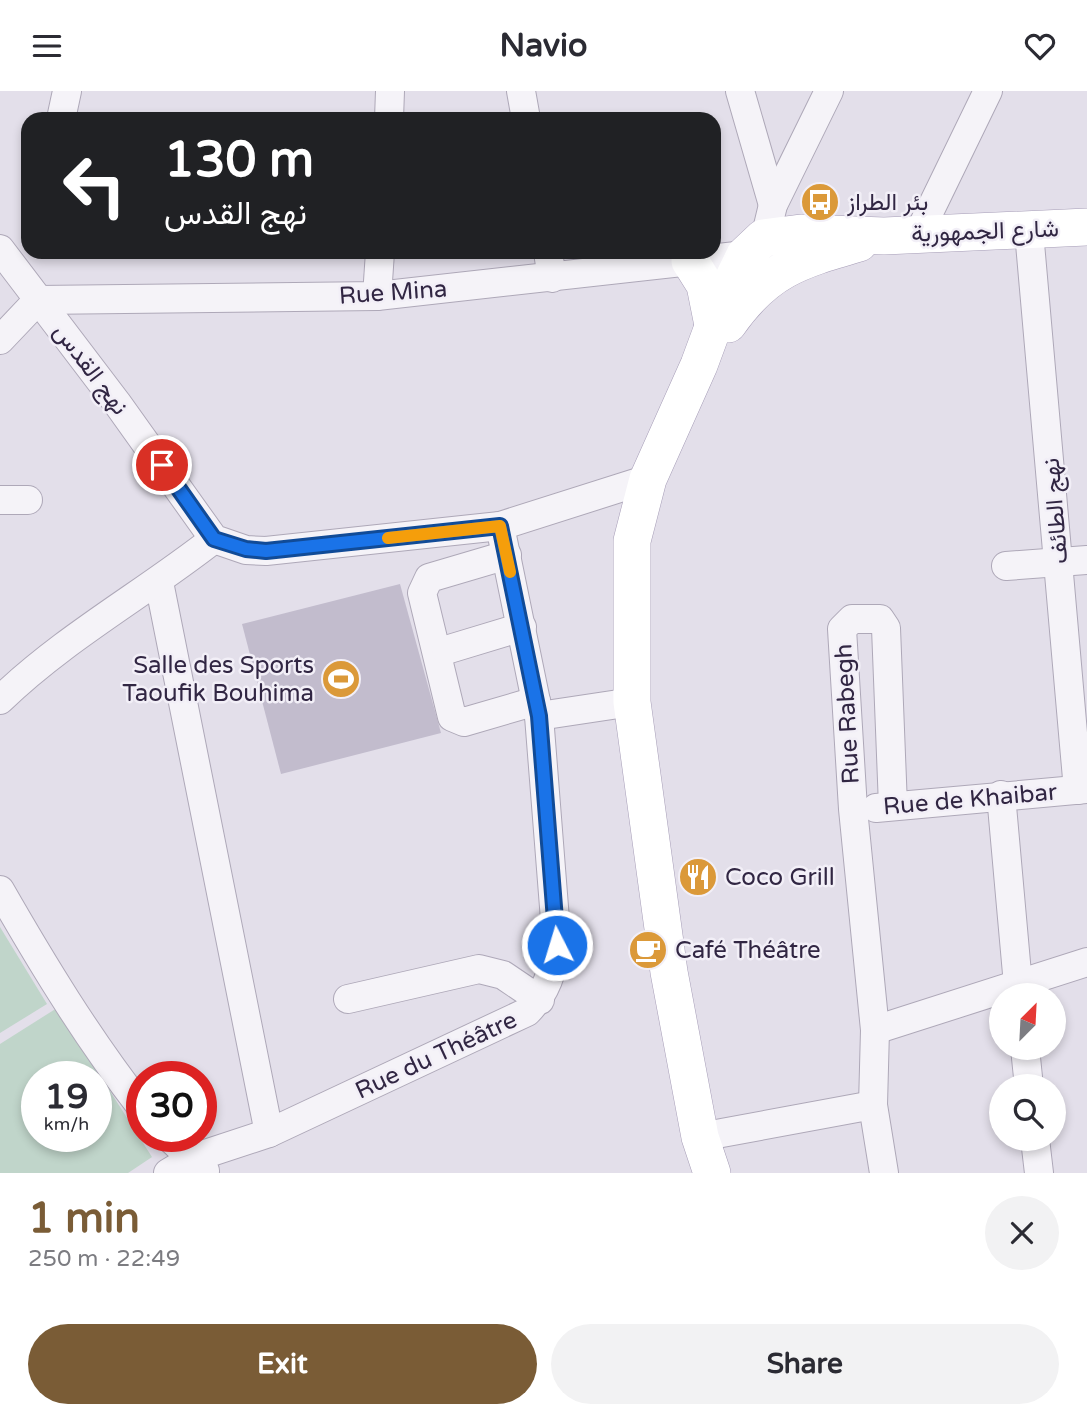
<!DOCTYPE html>
<html lang="en">
<head>
<meta charset="utf-8">
<style>
  body { margin:0; font-family:"Varela Round",Vazirmatn,sans-serif; background:#f2f2f3; color:#2b2b33; height:100vh; display:flex; flex-direction:column; font-size:26px; white-space:nowrap }
  * { box-sizing:border-box; margin:0 }
  p { font-size:23px; color:#7c7c81 }
  .icon { flex:none; width:38px; height:38px; fill:none; stroke:currentColor; stroke-width:2; stroke-linecap:round; stroke-linejoin:round }
  .map { position:relative; height:1082px; overflow:hidden }
  .sheet { display:flex; flex-direction:column; background:#fff; flex:1 }
  .sheet>* { flex:none }
  .hud { position:absolute; left:21px; top:21px; width:700px; height:147px; border-radius:21px; box-shadow:0 4px 10px #0003; background:#202124; color:#fff; overflow:hidden }
  .needle { width:46px; rotate:24deg }
  .buttons { position:absolute; left:989px; top:892px; display:grid; gap:14px }
  .buttons a { display:grid; place-items:center; width:77px; height:77px; border-radius:50%; background:#fff; box-shadow:0 4px 10px #0003; font-size:35px }
  .speed { position:absolute; left:21px; top:970px; display:flex; gap:14px; font-size:35px; font-weight:700; text-align:center }
  .speed>* { display:grid; place-content:center; width:91px; height:91px; border-radius:50%; background:#fff; box-shadow:0 4px 10px #0003; line-height:1 }
  .speed small { font-size:18px; font-weight:400 }
  .speed .limit { border:10px solid #d22; background:#fff; color:#111 }
  .pin { position:absolute; display:grid; place-items:center; width:60px; height:60px; color:#fff; margin:-30px; border:4px solid #fff; border-radius:50%; box-shadow:0 2px 7px #0007 }
  .me { position:absolute; width:77px; margin:-38px; rotate:355deg; stroke-linejoin:round; filter:drop-shadow(0 0 5px #0008) }
  .turn { display:flex; align-items:center; gap:24px; height:147px; padding:0 28px; font-size:32px }
  .turn .icon { width:91px; height:91px; stroke-width:2.5 }
  .turn b { display:block; font-size:49px; line-height:60px }
  .round { display:grid; place-items:center; flex:none; width:74px; height:74px; border-radius:37px; background:#f2f2f3 }
  .summary { display:flex; align-items:center; justify-content:space-between; height:119px; padding:0 28px }
  h1 { font-size:42px; font-weight:700; line-height:52px; color:#7a5c36 }
  .button { display:flex; gap:14px; margin-top:auto; padding:14px 28px }
  .button a { flex:1; height:80px; border-radius:42px; background:#7a5c36; color:#fff; font-size:28px; font-weight:700; line-height:80px; text-align:center }
  .button a+a { background:#f2f2f3; color:#2b2b33 }
  header { display:flex; justify-content:space-between; align-items:center; height:91px; padding:0 28px; background:#fff; font-size:32px; font-weight:700 }
  .map>svg:first-child { display:block }
  .green { fill:#c0d5ca; fill-rule:evenodd }
  .building { fill:#c2bccd }
  .lines { fill:none; stroke-linecap:round; stroke-linejoin:round }
  .minor-casing { stroke:#aea8b8; stroke-width:30 }
  .major-casing { stroke:#a69db7; stroke-width:38 }
  .minor { stroke:#f5f3f8; stroke-width:28 }
  .major { stroke:#fff; stroke-width:37 }
  .route-casing { stroke:#114b97; stroke-width:18 }
  .route { stroke:#1a73e8; stroke-width:12 }
  .slow { stroke:#f59e0b; stroke-width:12 }
  .labels { text-anchor:middle; stroke-width:5; stroke-linejoin:round; paint-order:stroke }
  .poi-label { font-size:24px; fill:#312643; stroke:#f2eff7; text-anchor:start }
  .street-label { font-size:24px; fill:#312643; stroke:#f2eff7 }
</style>
</head>
<body>
<header><svg class="icon" aria-label="menu" viewBox="0 0 24 24"><path d="M4 6h16M4 12h16M4 18h16"/></svg>Navio<svg class="icon" aria-label="heart" viewBox="0 0 24 24"><path d="M12 20l-8-8c-3-5 5-10 8-4 3-6 11-1 8 4z"/></svg></header>
<div class="map">
<svg width="1087" height="1082" viewBox="0 0 1087 1082">
  <rect width="100%" height="100%" fill="#e3dfea"/>
  <g class="green">
    <path d="M0 836 47 913 0 942Z"/>
    <path d="M57 917 152 1066 128 1082H0V953ZM37 985H96V1045H37Z"/>
  </g>
  <path class="building" d="M400 493 441 642 281 683 242 533Z"/>
  <g class="lines">
    <defs>
      <g id="minor">
        <path d="M521 0 526 28"/>
        <path d="M740 0 773 114"/>
        <path d="M61 28 67 0"/>
        <path d="M389 28 390 0"/>
        <path d="M1029 141 1078 699"/>
        <path d="M919 142 988 0"/>
        <path d="M0 158 117 312 214 448 246 459 266 460 500 435 648 388"/>
        <path d="M548 161 552 187"/>
        <path d="M761 164 773 114 829 0"/>
        <path d="M377 205 380 161"/>
        <path d="M0 249 38 209 377 205 745 164"/>
        <path d="M0 409H28"/>
        <path d="M507 464 429 487 422 502 452 626 464 631 536 610"/>
        <path d="M1006 475 1087 469"/>
        <path d="M159 491 269 1042"/>
        <path d="M446 559 522 536"/>
        <path d="M0 609C64 547 144 503 214 448"/>
        <path d="M539 625 632 611"/>
        <path d="M1001 704 1019 905"/>
        <path d="M876 717 1087 698"/>
        <path d="M0 799C43 874 88 948 142 1017"/>
        <path d="M348 908 479 878 503 884 540 909"/>
        <path d="M875 939 1087 871"/>
        <path d="M1025 957 1029 996"/>
        <path d="M168 1045 205 1080"/>
        <path d="M700 1046 873 1014"/>
        <path d="M1035 1048 1039 1082"/>
        <path d="M168 1082 193 1067 269 1042 527 921C547 901 552 881 557 854L539 625 500 435"/>
        <path d="M884 1082 873 1014 875 939 853 718 842 538 852 528H880L886 537 893 715"/>
      </g>
      <g id="major">
        <path d="M690 170 705 194 713 234"/>
        <path d="M728 233C766 179 797 170 859 152"/>
        <path d="M712 1082 700 1046 669 881 632 611V450L648 388 699 274 723 209 745 164 763 147 801 142 884 145 1087 136"/>
      </g>
    </defs>
    <use href="#minor" class="minor-casing"/>
    <use href="#major" class="major-casing"/>
    <use href="#minor" class="minor"/>
    <use href="#major" class="major"/>
  </g>
  <g class="lines">
    <defs>
      <path id="route" d="M162 374 214 448 246 458 266 460 500 435 539 625 557 854"/>
    </defs>
    <use href="#route" class="route-casing"/>
    <use href="#route" class="route"/>
    <path class="slow" d="M388 447 500 435 510 481"/>
  </g>
  <defs>
    <symbol id="bus-disc" viewBox="-11 -11 22 22"><circle r="9.5" fill="#db9939" stroke="#f2eff7"/><path d="M-5-6H5V4H4V6H2V4H-2V6H-4V4H-5ZM-3.5-4V0h7V-4ZM-3.5 1.2v1.5H-2V1.2ZM2 1.2v1.5H3.5V1.2Z" fill="#fff"/></symbol>
    <symbol id="stadium-disc" viewBox="-11 -11 22 22"><circle r="9.5" fill="#db9939" stroke="#f2eff7"/><path d="M0-5a6.5 5 0 1 0 0 10a6.5 5 0 1 0 0-10ZM-3.5-1.8h7v3.6h-7Z" fill="#fff"/></symbol>
    <symbol id="restaurant-disc" viewBox="-11 -11 22 22"><circle r="9.5" fill="#db9939" stroke="#f2eff7"/><path d="M-5-6h1v4h1v-4h1v4h1v-4h1v5L-1.5 .5V6h-2V.5L-5-1ZM5-6V6H3V1.5H1.5Q1.5-4 5-6Z" fill="#fff"/></symbol>
    <symbol id="cafe-disc" viewBox="-11 -11 22 22"><circle r="9.5" fill="#db9939" stroke="#f2eff7"/><path d="M-5.5-4.5H6V0H3Q3 3.5 0 3.5H-2.5Q-5.5 3.5-5.5 0ZM3-3.2v2h1.7v-2ZM-6 4.5H4V6H-6Z" fill="#fff"/></symbol>
  </defs>
  <g fill-rule="evenodd">
    <use href="#bus-disc" x="798" y="89" width="44" height="44"/>
    <use href="#stadium-disc" x="319" y="566" width="44" height="44"/>
    <use href="#restaurant-disc" x="676" y="764" width="44" height="44"/>
    <use href="#cafe-disc" x="626" y="837" width="44" height="44"/>
  </g>
  <g class="labels">
    <g class="poi-label">
      <text x="847" y="119">بئر الطراز</text>
      <text x="314" y="582" text-anchor="end">Salle des Sports<tspan x="314" dy="28">Taoufik Bouhima</tspan></text>
      <text x="725" y="794">Coco Grill</text>
      <text x="675" y="867">Café Théâtre</text>
    </g>
    <g class="street-label">
      <text transform="translate(985 140) rotate(-2)" y="8">شارع الجمهورية</text>
      <text transform="translate(393 201) rotate(-4)" y="8">Rue Mina</text>
      <text transform="translate(91 278) rotate(53)" y="8">نهج القدس</text>
      <text transform="translate(1055 420) rotate(-95)" y="8">نهج الطائف</text>
      <text transform="translate(847 623) rotate(-93)" y="8">Rue Rabegh</text>
      <text transform="translate(970 708) rotate(-5)" y="8">Rue de Khaibar</text>
      <text transform="translate(436 964) rotate(-25)" y="8">Rue du Théâtre</text>
    </g>
  </g>
</svg>
<div class="buttons">
<a><svg class="needle" viewBox="-14 -14 28 28"><path d="M0-13l5 13h-10z" fill="#e53935"/><path d="M0 13l5-13h-10z" fill="#7c7c81"/></svg></a>
<a><svg class="icon" aria-label="search" viewBox="0 0 24 24"><circle cx="10" cy="10" r="6"/><path d="M15 15l6 6"/></svg></a>
</div>
<div class="speed"><div>19<small>km/h</small></div><div class="limit">30</div></div>
<div class="pin" style="left:162px;top:374px;background:#d93025"><svg class="icon" aria-label="arrive" viewBox="0 0 24 24"><path d="M6 21V4h12l-3 4 3 4H6"/></svg></div>
<svg class="me" style="left:557px;top:854px" viewBox="-20 -20 40 40"><circle r="17" fill="#1a73e8" stroke="#fff" stroke-width="3"/><path d="M0-11L8 9 0 5-8 9z" fill="#fff"/></svg>
<div class="hud">
<div class="turn"><svg class="icon" aria-label="left" viewBox="0 0 24 24"><path d="M17 20v-9H6M10 6l-5 5 5 5"/></svg><div><b>130 m</b>نهج القدس</div></div>
</div>
</div>
<section class="sheet">
<div class="summary"><div><h1>1 min</h1><p>250 m · 22:49</p></div><a class="round"><svg class="icon" aria-label="close" viewBox="0 0 24 24"><path d="M6 6l12 12M18 6L6 18"/></svg></a></div>
<div class="button"><a>Exit</a><a>Share</a></div>
</section>
</body>
</html>
